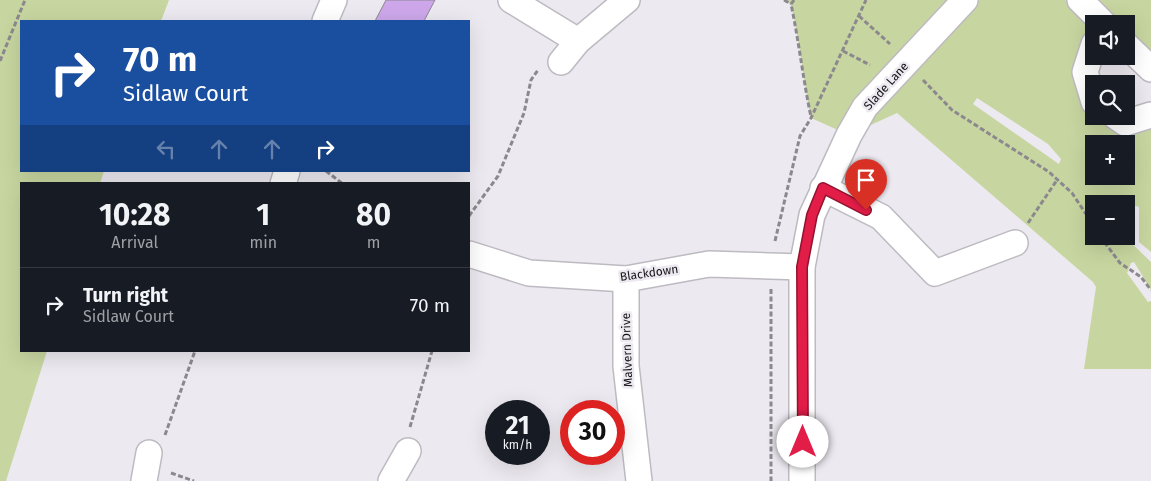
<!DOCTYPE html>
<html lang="en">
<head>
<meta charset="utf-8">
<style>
  body { margin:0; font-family:"Fira Sans",sans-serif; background:#242831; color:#f1f3f6; height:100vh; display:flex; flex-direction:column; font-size:19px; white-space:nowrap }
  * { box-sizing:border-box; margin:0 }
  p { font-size:16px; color:#9ea1a6 }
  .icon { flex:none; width:28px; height:28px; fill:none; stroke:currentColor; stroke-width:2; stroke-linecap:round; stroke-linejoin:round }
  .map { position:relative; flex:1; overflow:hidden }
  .drawer { position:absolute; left:20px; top:182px; width:450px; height:170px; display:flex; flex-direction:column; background:#171b24; border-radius:0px; box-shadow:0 5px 20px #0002 }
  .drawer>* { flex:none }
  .top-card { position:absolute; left:20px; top:20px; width:450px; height:152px; border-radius:0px; box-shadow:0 5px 20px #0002; background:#1a4fa0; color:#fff; overflow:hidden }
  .buttons { position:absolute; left:1085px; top:15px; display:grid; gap:10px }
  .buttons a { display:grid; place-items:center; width:50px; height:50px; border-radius:0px; background:#171b24; box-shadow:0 5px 20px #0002; font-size:25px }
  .speed { position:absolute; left:485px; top:400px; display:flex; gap:10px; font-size:25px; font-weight:700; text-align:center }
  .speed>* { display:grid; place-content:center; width:65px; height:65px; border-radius:50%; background:#171b24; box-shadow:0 5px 20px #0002; line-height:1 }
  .speed small { font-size:12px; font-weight:400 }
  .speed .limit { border:8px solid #d22; background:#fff; color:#111 }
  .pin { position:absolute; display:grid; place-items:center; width:42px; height:42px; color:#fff; margin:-51px -21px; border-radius:50% 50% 50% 0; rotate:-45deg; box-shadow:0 0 5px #0007 }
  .pin .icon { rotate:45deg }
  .me { position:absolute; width:55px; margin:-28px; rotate:0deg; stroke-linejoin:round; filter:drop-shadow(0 0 4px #0008) }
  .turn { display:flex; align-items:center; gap:18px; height:105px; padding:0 20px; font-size:22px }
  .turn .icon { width:65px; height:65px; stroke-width:2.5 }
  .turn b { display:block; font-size:35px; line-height:42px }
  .lanes { display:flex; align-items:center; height:48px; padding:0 20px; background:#0003; justify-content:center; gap:25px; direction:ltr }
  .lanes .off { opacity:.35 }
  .eta { display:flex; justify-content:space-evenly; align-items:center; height:85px; text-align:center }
  .eta b { font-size:30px; font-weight:700; line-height:35px }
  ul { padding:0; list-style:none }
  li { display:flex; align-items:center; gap:15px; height:75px; padding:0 20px; border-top:1px solid #363941 }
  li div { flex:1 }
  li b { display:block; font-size:19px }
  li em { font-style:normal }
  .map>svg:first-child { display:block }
  .green { fill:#c7d6a0; fill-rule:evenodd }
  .building { fill:#cda7ea; stroke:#8c888f }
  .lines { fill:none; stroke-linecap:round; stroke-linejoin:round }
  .minor-casing { stroke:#bebac1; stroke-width:28 }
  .path { stroke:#8c898e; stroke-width:3; stroke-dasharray:5 2.5; stroke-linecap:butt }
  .minor { stroke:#fff; stroke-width:25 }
  .route-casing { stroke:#92132f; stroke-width:12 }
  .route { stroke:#e11d48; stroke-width:9 }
  .labels { text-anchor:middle; stroke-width:5; stroke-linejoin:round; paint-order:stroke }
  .street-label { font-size:12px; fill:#141215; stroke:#ede9f0 }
</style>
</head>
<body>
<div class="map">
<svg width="1151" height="481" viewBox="0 0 1151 481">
  <rect width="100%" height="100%" fill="#ede9f0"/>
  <g class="green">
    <path d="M0 0H169L161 21H21V171H104L100 184H21V351H47L6 481H0Z"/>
    <path d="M784 0H1151V69L1126 45V24H1094V116L1151 115V252L1139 242V207L1130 204 1126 223V204H1094V236H1124L1151 262V290L1134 262 1131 263 1127 273 1148 302 1151 301V369H1084L1096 287 1093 282 897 113 849 135 811 118C803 80 800 42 791 5ZM977 98 1048 144 1061 159 1059 164 973 104ZM1094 144H1126V176H1094Z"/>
  </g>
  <path class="building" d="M386 0H435L424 21H375Z"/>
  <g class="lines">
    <defs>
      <g id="minor">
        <path d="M511 0 578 41 627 0"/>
        <path d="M1080 0 1104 24"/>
        <path d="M325 21 334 0"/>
        <path d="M1094 44 1085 72 1094 102"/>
        <path d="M1126 45 1151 69"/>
        <path d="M561 62 578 41"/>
        <path d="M1115 116 1125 123 1151 115"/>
        <path d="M283 184 287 171"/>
        <path d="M823 188 881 217 935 273 1015 243"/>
        <path d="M469 254 529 273 626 279 709 264 802 267"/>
        <path d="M626 279V366L639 481"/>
        <path d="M144 481 149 453"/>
        <path d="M391 481 408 451"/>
        <path d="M802 481V267L812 215 849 135 865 107 965 0"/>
      </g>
    </defs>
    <use href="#minor" class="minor-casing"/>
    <g class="path">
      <path d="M784 0 791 4"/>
      <path d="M794 0 791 4C799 42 803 79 811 117"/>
      <path d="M859 16 890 44"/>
      <path d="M843 51 870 65"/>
      <path d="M0 61 25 0"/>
      <path d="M923 80 952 110 1049 172 1072 193 1094 226"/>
      <path d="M326 171 343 184"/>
      <path d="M469 216 498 176 524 113 531 80 538 70"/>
      <path d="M1028 223 1057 180"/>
      <path d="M1100 236 1120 263 1141 277 1151 290"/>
      <path d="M775 241 800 136 811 118 866 0"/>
      <path d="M771 289V481"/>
      <path d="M410 427 432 351"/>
      <path d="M165 435 195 351"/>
      <path d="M171 473 194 481"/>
    </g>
    <use href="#minor" class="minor"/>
  </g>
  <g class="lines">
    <defs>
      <path id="route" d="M803 442 802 267 812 215 823 188 866 210"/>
    </defs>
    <use href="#route" class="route-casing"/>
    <use href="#route" class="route"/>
  </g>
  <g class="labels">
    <g class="street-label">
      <text transform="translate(886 86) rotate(-48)" y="4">Slade Lane</text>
      <text transform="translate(649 273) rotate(-8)" y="4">Blackdown</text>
      <text transform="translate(627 350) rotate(-92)" y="4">Malvern Drive</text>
    </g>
  </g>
</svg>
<div class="buttons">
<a><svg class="icon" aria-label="sound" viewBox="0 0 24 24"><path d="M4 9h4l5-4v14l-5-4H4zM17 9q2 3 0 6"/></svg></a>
<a><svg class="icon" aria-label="search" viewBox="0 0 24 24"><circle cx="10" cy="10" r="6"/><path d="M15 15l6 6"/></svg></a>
<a>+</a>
<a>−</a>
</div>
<div class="speed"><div>21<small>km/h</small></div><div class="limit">30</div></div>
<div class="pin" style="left:866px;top:210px;background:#d93025"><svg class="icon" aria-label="arrive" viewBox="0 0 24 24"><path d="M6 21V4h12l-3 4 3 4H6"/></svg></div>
<svg class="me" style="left:803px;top:442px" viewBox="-20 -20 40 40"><circle r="19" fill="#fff"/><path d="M0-13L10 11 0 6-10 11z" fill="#e11d48"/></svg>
<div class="top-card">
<div class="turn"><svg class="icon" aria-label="right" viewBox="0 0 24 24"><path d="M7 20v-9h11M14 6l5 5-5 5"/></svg><div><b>70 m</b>Sidlaw Court</div></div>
<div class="lanes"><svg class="icon off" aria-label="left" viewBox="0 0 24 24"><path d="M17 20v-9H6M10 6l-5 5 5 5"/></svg><svg class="icon off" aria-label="ahead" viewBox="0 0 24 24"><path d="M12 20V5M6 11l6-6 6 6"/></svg><svg class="icon off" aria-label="ahead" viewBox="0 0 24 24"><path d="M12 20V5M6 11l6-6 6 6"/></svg><svg class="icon" aria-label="right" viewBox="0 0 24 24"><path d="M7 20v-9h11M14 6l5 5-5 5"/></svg></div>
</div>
<section class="drawer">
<div class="eta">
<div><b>10:28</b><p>Arrival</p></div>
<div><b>1</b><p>min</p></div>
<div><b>80</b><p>m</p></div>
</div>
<ul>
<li><svg class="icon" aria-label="right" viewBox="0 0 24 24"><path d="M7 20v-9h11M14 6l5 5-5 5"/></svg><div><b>Turn right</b><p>Sidlaw Court</p></div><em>70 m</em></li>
</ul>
</section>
</div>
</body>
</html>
